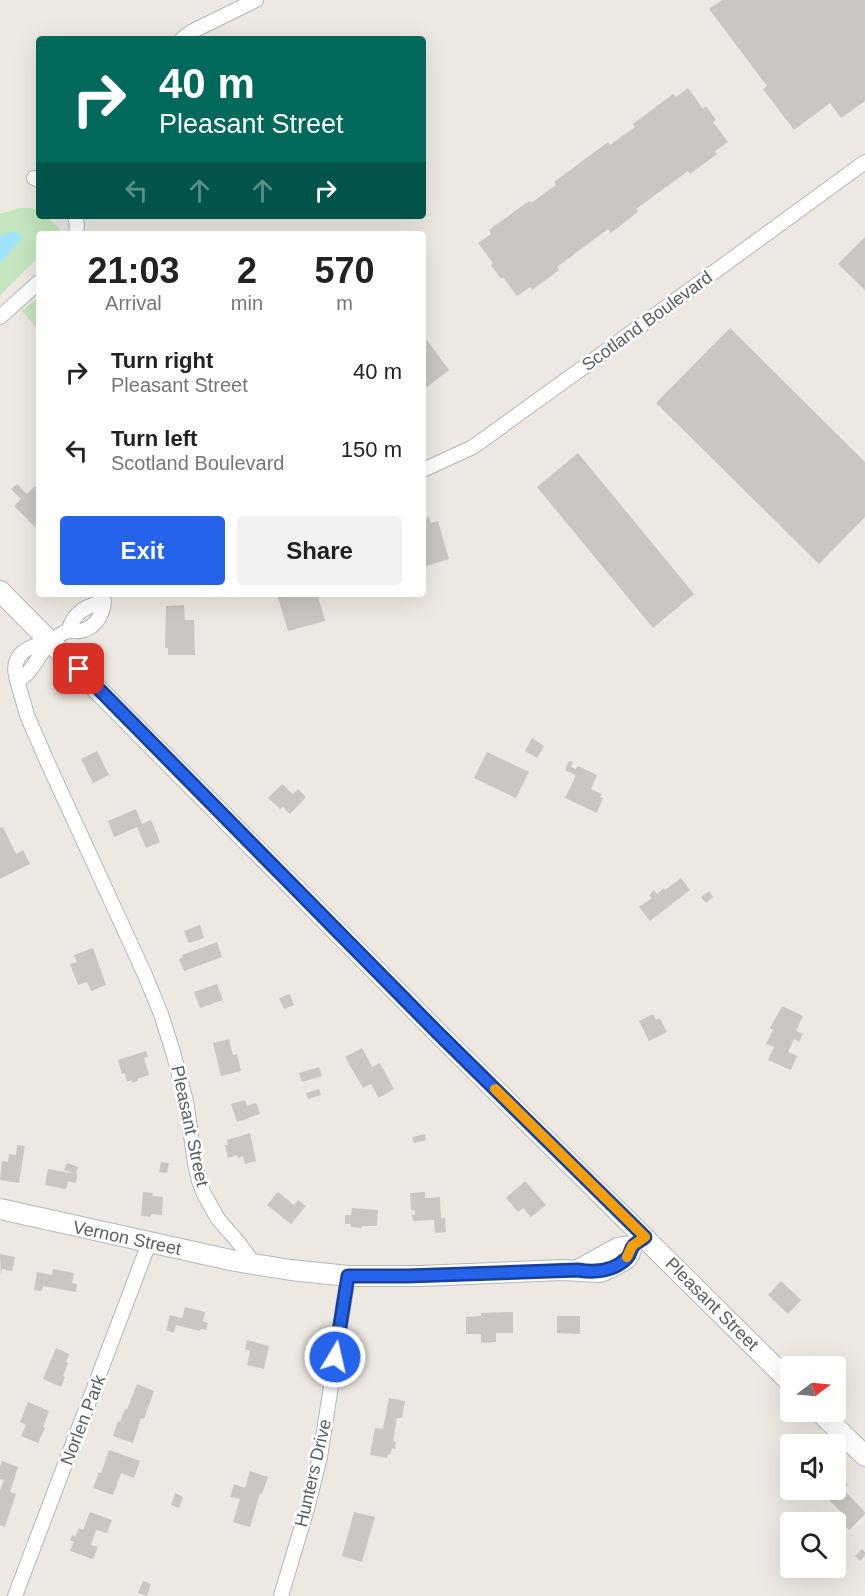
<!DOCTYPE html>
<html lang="en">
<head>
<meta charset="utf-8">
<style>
  body { margin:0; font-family:Helvetica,sans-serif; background:#f2f2f2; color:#222; height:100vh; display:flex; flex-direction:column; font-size:22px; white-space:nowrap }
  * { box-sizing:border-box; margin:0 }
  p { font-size:20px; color:#767676 }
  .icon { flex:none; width:33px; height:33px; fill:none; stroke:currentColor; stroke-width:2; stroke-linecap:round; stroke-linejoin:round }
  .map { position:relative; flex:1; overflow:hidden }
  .panel { position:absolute; left:36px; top:231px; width:390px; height:366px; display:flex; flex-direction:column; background:#fff; border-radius:6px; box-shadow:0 6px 24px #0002 }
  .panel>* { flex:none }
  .guide { position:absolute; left:36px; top:36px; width:390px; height:183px; border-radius:6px; box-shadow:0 6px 24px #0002; background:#00695c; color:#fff; overflow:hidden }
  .needle { width:39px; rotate:74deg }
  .buttons { position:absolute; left:780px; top:1356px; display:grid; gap:12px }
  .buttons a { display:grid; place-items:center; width:66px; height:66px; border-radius:6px; background:#fff; box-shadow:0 6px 24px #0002; font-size:30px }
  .pin { position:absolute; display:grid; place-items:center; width:51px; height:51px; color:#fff; margin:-26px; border-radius:12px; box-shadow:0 3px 9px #0006 }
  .me { position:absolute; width:66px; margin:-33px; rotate:9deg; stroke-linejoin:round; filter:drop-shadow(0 0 4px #0008) }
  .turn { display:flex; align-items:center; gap:21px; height:126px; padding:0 24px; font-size:27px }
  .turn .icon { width:78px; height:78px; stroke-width:2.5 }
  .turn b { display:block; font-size:42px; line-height:51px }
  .lanes { display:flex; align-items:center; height:57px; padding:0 24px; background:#0003; justify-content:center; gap:30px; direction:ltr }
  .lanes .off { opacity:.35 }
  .eta { display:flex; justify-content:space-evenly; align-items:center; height:102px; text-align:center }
  .eta b { font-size:36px; font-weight:700; line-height:42px }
  .action { display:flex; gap:12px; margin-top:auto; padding:12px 24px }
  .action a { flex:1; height:69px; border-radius:6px; background:#2563eb; color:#fff; font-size:24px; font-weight:700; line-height:69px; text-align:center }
  .action a+a { background:#f2f2f2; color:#222 }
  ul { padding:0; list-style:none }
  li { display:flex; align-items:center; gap:18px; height:78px; padding:0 24px }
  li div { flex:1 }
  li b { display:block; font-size:22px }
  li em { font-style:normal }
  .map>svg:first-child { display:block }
  .green { fill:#c4e5be }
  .water { fill:#a0e4ff }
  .building { fill:#cac6c1 }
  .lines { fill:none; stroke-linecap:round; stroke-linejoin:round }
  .street-casing { stroke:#b2b6b9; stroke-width:16 }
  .secondary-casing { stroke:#b3b8bc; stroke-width:22 }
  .street { stroke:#fff; stroke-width:14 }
  .secondary { stroke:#fff; stroke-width:20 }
  .route-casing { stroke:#184099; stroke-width:15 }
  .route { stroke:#2563eb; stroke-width:10 }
  .slow { stroke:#f59e0b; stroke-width:10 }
  .labels { text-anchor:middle; stroke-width:5; stroke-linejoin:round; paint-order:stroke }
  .street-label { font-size:18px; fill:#5a5f63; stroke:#fff }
</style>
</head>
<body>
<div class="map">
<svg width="865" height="1596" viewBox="0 0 865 1596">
  <rect width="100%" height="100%" fill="#ede9e2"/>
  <g class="green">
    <path d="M19 208H33L39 212V216H45L59 228 61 233 39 234V257L0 295V264L20 241 22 237 0 236V214Z"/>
    <path d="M39 296V331L22 311Z"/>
  </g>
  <path class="water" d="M15 231 20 234 22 237 20 241 0 264V236Z"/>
  <g class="building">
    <path d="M722 0H865V101L841 118 830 103 794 130 763 89 767 86 709 9Z"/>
    <path d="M688 88 703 109 706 106 716 120 713 122 728 142 715 151 717 154 690 174 688 171 636 209 638 212 611 233 608 229 557 267 559 270 532 290 530 287 517 296 503 277 501 279 491 265 493 263 478 243 491 234 489 230 529 201 531 203 556 185 554 182 608 142 610 145 635 127 633 124 673 94 676 97Z"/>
    <path d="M865 237V290L838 264Z"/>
    <path d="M730 328 865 462V517L819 564 656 403Z"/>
    <path d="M423 335 449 370 423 390Z"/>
    <path d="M578 453 694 594 653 628 537 487Z"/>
    <path d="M17 484 27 494 35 486 39 490V531L14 506 21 499 11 489Z"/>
    <path d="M429 517 431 523 438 521 449 559 426 566 423 570V519Z"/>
    <path d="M277 594H323L318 596 325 621 288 631Z"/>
    <path d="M184 605 185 620H194L195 655H168V648H165L166 606Z"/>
    <path d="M532 738 544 746 537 758 525 751Z"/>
    <path d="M97 751 109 775 93 783 81 759Z"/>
    <path d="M487 752 529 772 516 798 474 778Z"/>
    <path d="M569 761 573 762 571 767 576 769 578 766 597 775 591 789 602 794 600 797 603 798 597 813 565 798 576 775 565 770Z"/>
    <path d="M282 784 293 794 298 789 306 797 290 814 283 807 280 809 268 798Z"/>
    <path d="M136 809 142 824 151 820 160 842 146 848 137 827 114 837 108 821Z"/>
    <path d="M3 827 16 854 23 850 30 864 0 879V828Z"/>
    <path d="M681 878 690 890 650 921 639 907 652 898 649 895 654 890 657 894 664 888 665 890Z"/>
    <path d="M709 891 713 897 706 903 701 897Z"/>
    <path d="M200 925 204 938 189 943 184 931Z"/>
    <path d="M217 942 222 957 184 971 179 959 183 957 182 955Z"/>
    <path d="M93 948 106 985 91 991 87 982 78 985 70 964 77 962 74 955Z"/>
    <path d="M217 984 223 1000 200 1008 194 992Z"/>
    <path d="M290 994 294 1005 284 1009 279 998Z"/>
    <path d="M782 1006 803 1016 796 1031 803 1034 799 1042 794 1039 788 1052 797 1056 791 1070 768 1060 774 1047 766 1044 773 1030 770 1028Z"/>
    <path d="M653 1014 656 1020 660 1018 667 1032 649 1041 639 1021Z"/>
    <path d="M229 1039 233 1055 237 1054 241 1071 221 1076 213 1043Z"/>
    <path d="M362 1048 372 1067 380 1063 394 1089 379 1098 371 1084 363 1088 345 1057Z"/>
    <path d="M146 1051 148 1057 144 1058 149 1075 137 1079 138 1081 132 1083V1080L127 1082 125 1073 122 1074 118 1060Z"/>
    <path d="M319 1067 322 1076 302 1082 299 1073Z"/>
    <path d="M319 1089 321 1095 308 1099 306 1093Z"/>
    <path d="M245 1100 247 1106 256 1103 260 1114 237 1122 231 1104Z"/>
    <path d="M250 1133 256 1161 245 1164 243 1156 238 1158 237 1155 228 1158 225 1145H228L227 1140Z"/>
    <path d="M425 1134 426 1140 414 1143 412 1137Z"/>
    <path d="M17 1145 25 1146 19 1183 0 1180 2 1161 8 1162 9 1154 16 1155Z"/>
    <path d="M161 1162 169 1163 167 1173 159 1172Z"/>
    <path d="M67 1163 78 1167 76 1174 64 1170Z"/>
    <path d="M48 1169 77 1174 76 1183 68 1181 66 1189 45 1185Z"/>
    <path d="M525 1181 546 1205 531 1217 523 1208 518 1212 506 1198Z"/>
    <path d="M143 1192 153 1193 152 1196 163 1197 162 1215 151 1214V1217L141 1216Z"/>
    <path d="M278 1192 294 1205 298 1200 306 1206 291 1224 267 1205Z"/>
    <path d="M425 1192V1198L440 1197 441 1218H445L446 1232 435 1233 434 1220 413 1221 412 1215H415V1210H411L410 1193Z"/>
    <path d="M352 1208 378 1210 377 1226H362V1228L351 1227V1224H345V1215H351Z"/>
    <path d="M0 1254 15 1257 12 1271 2 1269 1 1275Z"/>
    <path d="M53 1269 74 1273 72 1283 77 1284 76 1292 43 1286 42 1291 34 1290 37 1272 52 1275Z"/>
    <path d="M781 1281 801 1300 788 1314 768 1295Z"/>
    <path d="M185 1307 205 1312 203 1321 208 1323 206 1330 200 1329V1331L176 1325 174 1333 166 1330 170 1315 182 1318Z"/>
    <path d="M513 1312V1333H496V1342L481 1343V1334H466V1317L481 1316V1313Z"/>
    <path d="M557 1316H580V1334L557 1333Z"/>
    <path d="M247 1340 269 1346 264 1369 247 1365 250 1351 245 1349Z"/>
    <path d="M56 1348 69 1354 66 1362 68 1363 63 1376 65 1377 61 1387 43 1379Z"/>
    <path d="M137 1384 154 1391 144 1419 141 1418 133 1443 113 1436 118 1421 120 1422 125 1409 127 1410Z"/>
    <path d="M389 1398 405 1401 402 1418H397L393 1441 396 1442 395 1449 392 1448 390 1455 388 1454 387 1458 370 1455 375 1428 383 1429Z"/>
    <path d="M28 1402 49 1411 43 1427 45 1428 38 1443 21 1436 26 1425 20 1422Z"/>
    <path d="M109 1450 140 1461 134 1478 121 1473 113 1495 93 1488 99 1472 101 1473Z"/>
    <path d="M2 1461 18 1467 10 1492 16 1494 5 1527 0 1525V1491L4 1480 0 1479V1467Z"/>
    <path d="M250 1471 268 1477 262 1494 260 1493 250 1527 233 1522 240 1499 230 1497 234 1484 245 1488Z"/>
    <path d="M837 1474 848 1485 843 1489 865 1512V1514L849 1530 837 1518 842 1513 819 1490H836V1475Z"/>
    <path d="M175 1493 183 1497 179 1508 171 1505Z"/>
    <path d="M90 1512 112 1520 107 1533 96 1530 91 1545 98 1547 93 1559 70 1551 74 1542 70 1540 72 1535 75 1537 79 1528 83 1530Z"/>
    <path d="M354 1512 375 1517 362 1562 342 1556Z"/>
    <path d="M862 1549 865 1552V1556L860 1561 855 1556Z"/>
    <path d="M143 1581 151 1584 147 1596 138 1593Z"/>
  </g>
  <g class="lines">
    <defs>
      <g id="street">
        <path d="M182 39 191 32 256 0"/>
        <path d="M34 178 39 180"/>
        <path d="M75 216 77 225 76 234"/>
        <path d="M0 317 39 282"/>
        <path d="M423 470 473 447 588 364 865 162"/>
        <path d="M51 641C29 646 9 653 17 680 34 674 39 650 54 639 59 635 65 631 71 631 75 631 80 632 84 630 97 626 103 613 104 601 85 607 75 611 68 631"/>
        <path d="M17 680 27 715 45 757 145 975 161 1014 173 1052 186 1101 195 1163 199 1181 204 1194 218 1219 239 1243 254 1264"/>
        <path d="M15 1596 149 1243"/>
        <path d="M281 1596 307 1509 320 1457 348 1276"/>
      </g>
      <g id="secondary">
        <path d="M0 591 437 1032 790 1382"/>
        <path d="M0 1209 235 1261 291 1270 348 1276H420L562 1270 600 1272 610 1268 626 1259 629 1255 632 1246 618 1248 578 1270"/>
        <path d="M820 1412 865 1456"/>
      </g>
    </defs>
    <use href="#street" class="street-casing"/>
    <use href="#secondary" class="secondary-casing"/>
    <use href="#street" class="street"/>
    <use href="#secondary" class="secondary"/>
  </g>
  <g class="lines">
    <defs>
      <path id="route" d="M79 669 437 1032 645 1237C642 1240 637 1242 634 1245 630 1249 631 1254 627 1258 614 1271 595 1273 578 1270L407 1276H348L335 1357"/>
    </defs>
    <use href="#route" class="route-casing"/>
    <use href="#route" class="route"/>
    <path class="slow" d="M495 1089 645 1237 632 1246 627 1257"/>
  </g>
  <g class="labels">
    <g class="street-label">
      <text transform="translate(647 321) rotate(-36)" y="6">Scotland Boulevard</text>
      <text transform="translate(190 1126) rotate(78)" y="6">Pleasant Street</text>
      <text transform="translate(127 1238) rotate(12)" y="6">Vernon Street</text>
      <text transform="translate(712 1304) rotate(45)" y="6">Pleasant Street</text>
      <text transform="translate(83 1420) rotate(-69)" y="6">Norlen Park</text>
      <text transform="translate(313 1473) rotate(-77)" y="6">Hunters Drive</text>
    </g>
  </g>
</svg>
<div class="buttons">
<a><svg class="needle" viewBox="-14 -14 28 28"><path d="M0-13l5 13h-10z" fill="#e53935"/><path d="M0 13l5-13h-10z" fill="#767676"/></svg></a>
<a><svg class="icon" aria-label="sound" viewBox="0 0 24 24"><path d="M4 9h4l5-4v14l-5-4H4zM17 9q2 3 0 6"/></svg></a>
<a><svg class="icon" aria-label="search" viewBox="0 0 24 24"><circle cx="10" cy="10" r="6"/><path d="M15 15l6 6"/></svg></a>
</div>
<div class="pin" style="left:79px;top:669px;background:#d93025"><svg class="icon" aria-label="arrive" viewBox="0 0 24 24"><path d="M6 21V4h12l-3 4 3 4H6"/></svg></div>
<svg class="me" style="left:335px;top:1357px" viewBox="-20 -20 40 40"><circle r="17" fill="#2563eb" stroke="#fff" stroke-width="3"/><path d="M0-11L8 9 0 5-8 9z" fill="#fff"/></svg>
<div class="guide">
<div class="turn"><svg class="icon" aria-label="right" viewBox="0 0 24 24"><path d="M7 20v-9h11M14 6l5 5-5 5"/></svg><div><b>40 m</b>Pleasant Street</div></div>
<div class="lanes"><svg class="icon off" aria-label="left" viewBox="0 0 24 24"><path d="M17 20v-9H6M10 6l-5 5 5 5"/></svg><svg class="icon off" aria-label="ahead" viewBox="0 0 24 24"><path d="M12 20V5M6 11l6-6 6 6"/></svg><svg class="icon off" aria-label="ahead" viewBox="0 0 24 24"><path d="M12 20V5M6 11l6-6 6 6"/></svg><svg class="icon" aria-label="right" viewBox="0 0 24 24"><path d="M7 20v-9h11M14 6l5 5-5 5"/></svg></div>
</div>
<section class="panel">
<div class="eta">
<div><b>21:03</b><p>Arrival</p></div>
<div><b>2</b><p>min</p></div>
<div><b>570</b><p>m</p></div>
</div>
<ul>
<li><svg class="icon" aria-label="right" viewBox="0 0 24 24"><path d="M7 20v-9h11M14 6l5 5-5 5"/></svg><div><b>Turn right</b><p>Pleasant Street</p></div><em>40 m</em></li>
<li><svg class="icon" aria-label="left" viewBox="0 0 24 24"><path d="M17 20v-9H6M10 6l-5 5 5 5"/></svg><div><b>Turn left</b><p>Scotland Boulevard</p></div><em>150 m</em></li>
</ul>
<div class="action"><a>Exit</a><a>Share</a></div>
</section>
</div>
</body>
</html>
